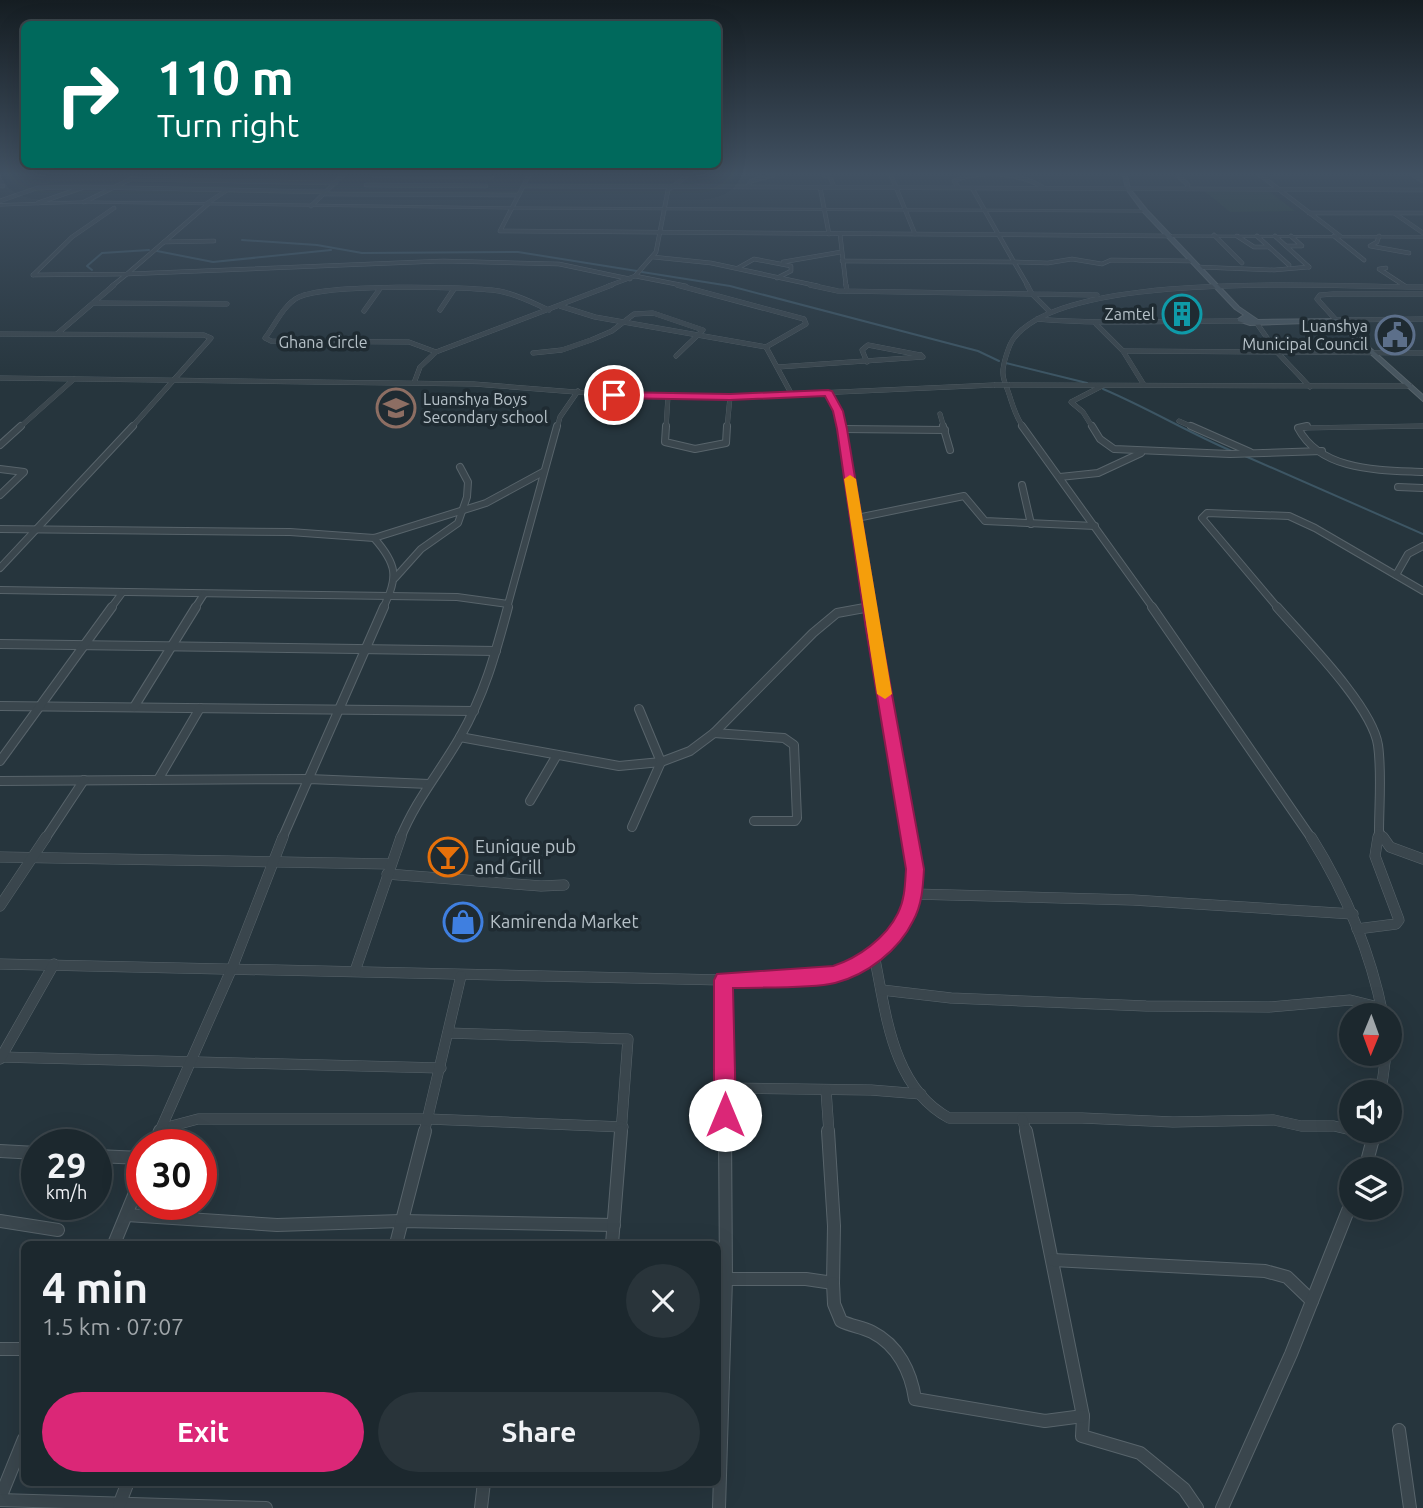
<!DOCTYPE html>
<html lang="en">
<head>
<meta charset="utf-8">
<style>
  body { margin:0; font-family:Ubuntu,sans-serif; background:#29343a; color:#f1f3f6; height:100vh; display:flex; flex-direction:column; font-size:26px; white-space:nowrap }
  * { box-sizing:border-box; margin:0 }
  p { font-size:23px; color:#a0a6aa }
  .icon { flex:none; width:38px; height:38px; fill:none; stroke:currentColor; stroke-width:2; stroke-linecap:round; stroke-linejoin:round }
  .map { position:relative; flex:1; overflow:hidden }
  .sheet { position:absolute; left:21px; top:1241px; width:700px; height:245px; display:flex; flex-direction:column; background:#1c282e; border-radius:10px; box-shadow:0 7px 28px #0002,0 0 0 2px #3a444a }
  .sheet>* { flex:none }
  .banner { position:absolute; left:21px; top:21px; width:700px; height:147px; border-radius:10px; box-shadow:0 7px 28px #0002,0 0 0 2px #3a444a; background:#00695c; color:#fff; overflow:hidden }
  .needle { width:46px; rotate:181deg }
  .buttons { position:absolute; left:1339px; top:1003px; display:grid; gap:14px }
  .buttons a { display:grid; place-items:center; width:63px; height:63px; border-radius:50%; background:#1c282e; box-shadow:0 7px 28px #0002,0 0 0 2px #3a444a; font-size:35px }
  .speed { position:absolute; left:21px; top:1129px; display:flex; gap:14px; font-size:35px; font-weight:700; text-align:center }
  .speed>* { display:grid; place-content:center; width:91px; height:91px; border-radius:50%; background:#1c282e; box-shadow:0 7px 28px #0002,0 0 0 2px #3a444a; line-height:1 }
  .speed small { font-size:18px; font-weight:400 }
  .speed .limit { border:10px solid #d22; background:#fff; color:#111 }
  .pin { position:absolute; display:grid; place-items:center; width:60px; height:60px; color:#fff; margin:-30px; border:4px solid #fff; border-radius:50%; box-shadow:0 2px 7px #0007 }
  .me { position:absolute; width:77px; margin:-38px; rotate:0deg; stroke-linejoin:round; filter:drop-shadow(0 0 5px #0008) }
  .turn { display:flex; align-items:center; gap:24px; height:147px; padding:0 21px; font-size:32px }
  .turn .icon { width:91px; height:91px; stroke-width:2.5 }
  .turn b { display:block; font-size:49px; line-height:60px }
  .round { display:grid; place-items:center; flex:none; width:74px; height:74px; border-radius:37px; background:#29343a }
  .overview { display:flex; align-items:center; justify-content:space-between; height:119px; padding:0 21px }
  h1 { font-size:42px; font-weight:600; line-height:52px }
  .cta { display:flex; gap:14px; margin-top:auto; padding:14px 21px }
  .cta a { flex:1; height:80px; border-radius:42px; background:#db2777; color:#fff; font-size:28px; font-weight:600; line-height:80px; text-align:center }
  .cta a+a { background:#29343a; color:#f1f3f6 }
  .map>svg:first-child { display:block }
  .green { fill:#2b423d }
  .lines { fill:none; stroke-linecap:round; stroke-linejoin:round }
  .stream { stroke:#3d5664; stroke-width:2 }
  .minor-far5-casing { stroke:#58646b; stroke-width:4.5 }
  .minor-far4-casing { stroke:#58646b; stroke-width:5 }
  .minor-far3-casing { stroke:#58646b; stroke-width:8 }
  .minor-far2-casing { stroke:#58646b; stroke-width:10 }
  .minor-far1-casing { stroke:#58646b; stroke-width:11 }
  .minor-casing { stroke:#58646b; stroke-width:14 }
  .tertiary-casing { stroke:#58646b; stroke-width:1 }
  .secondary-casing { stroke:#58646b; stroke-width:2 }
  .minor-far5 { stroke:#3a464d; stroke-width:3.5 }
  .minor-far4 { stroke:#3a464d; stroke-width:4.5 }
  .minor-far3 { stroke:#3a464d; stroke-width:6 }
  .minor-far2 { stroke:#3a464d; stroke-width:8 }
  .minor-far1 { stroke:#3a464d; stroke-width:10 }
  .minor { stroke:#3a464d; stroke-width:12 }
  .tertiary { fill:#3a464d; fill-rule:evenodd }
  .secondary { fill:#48565f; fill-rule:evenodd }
  .minor-bridge-casing { stroke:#58646b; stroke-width:5; stroke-linecap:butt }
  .minor-bridge { stroke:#3a464d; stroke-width:4.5 }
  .route { fill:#db2777; stroke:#8e194d; stroke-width:2 }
  .slow { fill:#f59e0b }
  .labels { text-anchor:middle; stroke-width:7; stroke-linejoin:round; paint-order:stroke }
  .far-poi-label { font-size:16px; fill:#b6c1c8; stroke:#1f2b32; text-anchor:end }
  .far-street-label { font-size:16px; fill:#b6c1c8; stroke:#1f2b32 }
  .poi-label { font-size:18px; fill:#b6c1c8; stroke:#1f2b32; text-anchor:start }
</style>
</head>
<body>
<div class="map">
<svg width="1423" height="1508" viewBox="0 0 1423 1508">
  <rect width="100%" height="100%" fill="#26353d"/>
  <path class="green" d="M1202 189 1267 190 1295 211 1230 212Z"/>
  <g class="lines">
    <g class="stream">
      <path d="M242 240 317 245 362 253 518 252 637 271"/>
      <path d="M157 251 213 262 331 250"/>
      <path d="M92 270 87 266 102 253 149 250"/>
      <path d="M642 272 730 286 978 351 999 361"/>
      <path d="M1006 363 1087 383"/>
      <path d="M1103 389C1148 408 1189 433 1234 452"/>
      <path d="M1245 456 1423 534"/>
    </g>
    <defs>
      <g id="minor-far5">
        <path d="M529 175 500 231 1170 236"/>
        <path d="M824 175 830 177 834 187"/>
        <path d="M891 175 915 234"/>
        <path d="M1177 175 1188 185 1187 189"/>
        <path d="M1260 175 1340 236"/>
        <path d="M1413 175 1423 181"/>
        <path d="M374 176 492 177"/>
        <path d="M131 179 336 183"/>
        <path d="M366 185 486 186"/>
        <path d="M0 186H3"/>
        <path d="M524 186 1423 190"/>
        <path d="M748 186 751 181 774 175"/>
        <path d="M820 187 829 234"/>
        <path d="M958 187 954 181C978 169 1022 173 1044 188"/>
        <path d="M325 194 519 195"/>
        <path d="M0 201 37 188 79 187"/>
        <path d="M84 202 135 177"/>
        <path d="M38 203 84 187 327 192"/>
        <path d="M206 204 227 190"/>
        <path d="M311 206 343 175"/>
        <path d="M1309 213H1423"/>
        <path d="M1394 213 1423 233"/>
        <path d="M840 234 846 286"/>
        <path d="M1214 235 1242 263"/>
        <path d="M1237 236 1254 247H1269"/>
        <path d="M1257 236 1289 265"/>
        <path d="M1275 236 1309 267"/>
        <path d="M1334 236 1364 260"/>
        <path d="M1379 236 1377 242 1370 246 1409 253"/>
        <path d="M164 242 214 241"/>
        <path d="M1286 246H1302L1291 236"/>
        <path d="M653 257 711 263 818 286"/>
        <path d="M842 261 1014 262 972 188"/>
        <path d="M783 262 841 252"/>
        <path d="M1014 262 1048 263 1072 259 1102 264 1111 260 1192 261"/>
        <path d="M1014 262 1028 286"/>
        <path d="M1198 267 1274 270 1309 267"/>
        <path d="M738 268 754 259 791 266V271L777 278"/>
        <path d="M1386 268 1379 269 1405 286"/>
        <path d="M33 275 127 274 208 204"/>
        <path d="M33 275 72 237 114 208"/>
        <path d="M635 276 686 286"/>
        <path d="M112 286 127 274 443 261 559 264 630 279"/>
        <path d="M608 286 635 276 656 252 668 190 688 175"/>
      </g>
      <g id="minor-far4">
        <path d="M810 285 838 291 1032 294 1049 311"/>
        <path d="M846 285 847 291"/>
        <path d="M1027 285 1032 294 1097 295"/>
        <path d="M1423 294H1333L1320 295 1317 299 1336 320 1423 319"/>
        <path d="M93 303 227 304"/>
        <path d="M560 306 595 317 766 347 806 324 804 319 677 285"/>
        <path d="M440 310 454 289"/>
        <path d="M364 311 379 290"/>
        <path d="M1037 319C1105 325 1174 320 1243 321"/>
        <path d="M1256 322 1276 351 1310 387"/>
        <path d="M1096 324 1123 351 1144 385"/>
        <path d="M0 334 204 335 211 338 131 428"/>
        <path d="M57 334 114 285"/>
        <path d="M766 347 792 395"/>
        <path d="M1123 351 1423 353"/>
        <path d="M436 352 409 342 271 341 265 338C275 325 284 304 299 297 327 284 465 286 499 291 516 294 533 303 549 310"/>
        <path d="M533 353 562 350 591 340 612 331 634 314 653 313 703 330 676 356"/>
        <path d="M867 362 862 350 868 345 920 355"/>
        <path d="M778 367 923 357 921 355"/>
        <path d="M0 378 474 384 614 395 730 397 994 385"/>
        <path d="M414 383 420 367 436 352 612 285"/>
        <path d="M1010 385 1410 386"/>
        <path d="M828 393 838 411 842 428"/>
        <path d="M940 414 944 428"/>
        <path d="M1179 421 1195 428"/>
        <path d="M19 428 74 379"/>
        <path d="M557 428 560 417 578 391"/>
        <path d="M666 428 668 396"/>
        <path d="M727 428 730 397"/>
        <path d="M1024 428C1016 418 1013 406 1009 394 1007 388 1003 380 1003 374 1002 366 1009 344 1014 338 1067 269 1337 287 1423 287"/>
        <path d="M1093 428 1083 412 1071 402 1102 386"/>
        <path d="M1299 428 1423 426"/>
      </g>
      <g id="minor-far3">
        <path d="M666 426 665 442 695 449 726 443 727 426"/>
        <path d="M841 426 870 608"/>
        <path d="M943 426 950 450"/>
        <path d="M1022 426 1153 608"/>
        <path d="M1092 426 1100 439 1114 449 1230 454 1322 451"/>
        <path d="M1191 426 1250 452"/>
        <path d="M1307 426 1298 428C1321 472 1381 470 1423 472"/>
        <path d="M842 429 945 430"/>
        <path d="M0 445 21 426"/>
        <path d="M0 469 24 472 0 495"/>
        <path d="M1060 477 1098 473 1141 453"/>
        <path d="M1022 485 1031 524"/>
        <path d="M1398 487 1423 488"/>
        <path d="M857 518 964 496 985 521 1095 526"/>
        <path d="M0 529 290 532 374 538 486 503 543 472"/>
        <path d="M374 538C397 564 399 577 383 608"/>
        <path d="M0 568 133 426"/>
        <path d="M1396 575 1408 554 1423 546"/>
        <path d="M395 578 421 549 458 523 467 497 468 482 460 467"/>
        <path d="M0 590 457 597 508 604"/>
        <path d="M111 608 122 593"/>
        <path d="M195 608 204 594"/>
        <path d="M507 608 557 426"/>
        <path d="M863 608 870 607"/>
        <path d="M1278 608 1202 518 1207 513 1289 516 1315 528 1423 591"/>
      </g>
      <g id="minor-far2">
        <path d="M870 607 910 839"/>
        <path d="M1152 607 1312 839"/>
        <path d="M1277 607C1304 638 1372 706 1378 745 1382 773 1379 804 1379 832L1384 839"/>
        <path d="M0 644 496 651"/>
        <path d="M0 706 474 711"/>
        <path d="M134 707 196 607"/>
        <path d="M714 733 784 738 794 745 797 818 795 821H754"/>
        <path d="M460 737 619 766 661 762 690 751 714 733 813 633 837 613 870 607"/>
        <path d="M0 761 112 607"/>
        <path d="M159 778 200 708"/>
        <path d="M0 781 309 779 429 784"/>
        <path d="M530 801 557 755"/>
        <path d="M632 827 661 762 639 709"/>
        <path d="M45 839 84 780"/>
        <path d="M282 839 384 607"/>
        <path d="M400 839C415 801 440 772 460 737 485 693 495 655 508 607"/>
        <path d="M1378 839 1379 832"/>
      </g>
      <g id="minor-far1">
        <path d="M1311 837C1346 893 1370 950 1383 1015"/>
        <path d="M1383 837 1390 847 1423 859"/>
        <path d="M0 857 390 864"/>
        <path d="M387 874 541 886 564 885"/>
        <path d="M913 894 1133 900 1353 914"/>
        <path d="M0 906 46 837"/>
        <path d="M1357 929 1396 924 1399 920 1375 856 1378 837"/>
        <path d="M874 955C886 1011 891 1087 949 1118H1082L1173 1122 1274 1120 1301 1126H1334L1351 1130"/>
        <path d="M0 964 723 980C760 979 800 983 836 974 881 963 916 916 915 869 915 859 911 847 909 837"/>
        <path d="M355 971 401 837"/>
        <path d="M723 980 725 1133"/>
        <path d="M882 990 951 998 1146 1006 1269 1007 1350 1000 1382 1008"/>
        <path d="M448 1033 628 1039 621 1133"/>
        <path d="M0 1057 441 1068"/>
        <path d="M0 1059 54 964"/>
        <path d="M725 1088 871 1090 921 1094"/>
        <path d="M826 1090 829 1133"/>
        <path d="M1381 1092 1386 1054"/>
        <path d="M1022 1119 1027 1133"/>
        <path d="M164 1128 198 1119H428L623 1127"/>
        <path d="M1355 1130 1361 1133"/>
        <path d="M159 1133 232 968 283 837"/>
        <path d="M424 1133 461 976"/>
        <path d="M1374 1133 1375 1130"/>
      </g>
      <g id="minor">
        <path d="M1026 1131 1083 1416 1082 1436 1140 1453 1184 1489 1197 1508"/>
        <path d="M1357 1131 1373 1140"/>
        <path d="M155 1144 160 1131"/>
        <path d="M0 1151 37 1153"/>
        <path d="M96 1156 142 1158"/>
        <path d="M1365 1169 1375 1131"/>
        <path d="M127 1215 277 1225 401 1221 614 1225"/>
        <path d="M0 1221 58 1230"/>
        <path d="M114 1244 142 1176"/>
        <path d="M396 1244 425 1131"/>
        <path d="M612 1244 621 1131"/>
        <path d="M1053 1260 1265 1271 1287 1277 1312 1301"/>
        <path d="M726 1279H806L833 1283 834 1226 828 1131"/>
        <path d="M833 1283 834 1304 841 1321C851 1326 862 1327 872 1332 898 1345 911 1372 915 1399L1045 1421 1083 1416"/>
        <path d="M0 1349H24"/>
        <path d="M1399 1430 1410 1508"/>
        <path d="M0 1498 24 1439"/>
        <path d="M0 1500 266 1508"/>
        <path d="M119 1505 128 1482"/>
        <path d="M481 1508 484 1482"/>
        <path d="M719 1508 726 1279 725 1131"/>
        <path d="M1222 1508 1291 1354 1351 1203"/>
      </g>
      <g id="tertiary">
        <path d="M84 201 513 207 1145 210 1147 211 1145 212 513 209 84 203 0 206V204Z"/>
        <path d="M1170 235 1423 236V238L1168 237Z"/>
      </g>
      <path id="secondary" d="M1123 175H1127L1130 189 1147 210 1239 307 1258 320 1338 319 1423 395V401L1335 322 1250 325 1238 321V319L1244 315 1235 309 1143 212 1126 189Z"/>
    </defs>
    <use href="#minor-far5" class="minor-far5-casing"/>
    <use href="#minor-far4" class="minor-far4-casing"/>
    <use href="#minor-far3" class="minor-far3-casing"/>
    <use href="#minor-far2" class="minor-far2-casing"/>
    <use href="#minor-far1" class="minor-far1-casing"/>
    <use href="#minor" class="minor-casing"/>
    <use href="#tertiary" class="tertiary-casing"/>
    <use href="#secondary" class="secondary-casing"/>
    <use href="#minor-far5" class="minor-far5"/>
    <use href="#minor-far4" class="minor-far4"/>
    <use href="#minor-far3" class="minor-far3"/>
    <use href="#minor-far2" class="minor-far2"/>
    <use href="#minor-far1" class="minor-far1"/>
    <use href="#minor" class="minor"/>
    <use href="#tertiary" class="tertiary"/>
    <use href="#secondary" class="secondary"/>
    <defs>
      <path id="minor-bridge" d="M994 385H1010"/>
    </defs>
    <use href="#minor-bridge" class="minor-bridge-casing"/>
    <use href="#minor-bridge" class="minor-bridge"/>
  </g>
  <linearGradient id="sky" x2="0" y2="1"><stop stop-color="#151d22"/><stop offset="0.45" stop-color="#415162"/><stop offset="1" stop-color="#415162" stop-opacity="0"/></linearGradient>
  <rect width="1423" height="386" fill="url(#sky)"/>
  <path class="route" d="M828 390 832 391 843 411 847 429 880 629 924 869C923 887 922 905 913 921 899 950 867 975 835 983 810 989 761 987 733 988L736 1115 732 1123 725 1126 717 1123 714 1115V980L717 974 833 966C858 958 886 938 898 913 905 899 905 884 906 869L866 629 837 429 833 411 825 396 730 400 614 398 609 395 614 392 730 394Z"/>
  <path class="slow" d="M850 475 856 479 892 694 885 699 877 694 844 479Z"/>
  <defs>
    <symbol id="building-ring" viewBox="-11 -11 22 22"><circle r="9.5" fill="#1f2b32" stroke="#0f9aa8" stroke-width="1.5"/><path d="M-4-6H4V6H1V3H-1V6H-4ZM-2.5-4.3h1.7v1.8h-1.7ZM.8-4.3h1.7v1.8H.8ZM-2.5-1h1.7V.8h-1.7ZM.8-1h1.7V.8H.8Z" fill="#0f9aa8"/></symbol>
    <symbol id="civic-ring" viewBox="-11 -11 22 22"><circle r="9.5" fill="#1f2b32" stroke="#5c6f8a" stroke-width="1.5"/><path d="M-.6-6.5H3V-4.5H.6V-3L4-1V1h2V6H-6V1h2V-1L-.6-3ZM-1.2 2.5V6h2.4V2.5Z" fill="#5c6f8a"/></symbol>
    <symbol id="school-ring" viewBox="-11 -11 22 22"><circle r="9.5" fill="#1f2b32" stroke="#8d6e63" stroke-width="1.5"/><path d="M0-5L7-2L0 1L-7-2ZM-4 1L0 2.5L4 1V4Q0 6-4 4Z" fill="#8d6e63"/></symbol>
    <symbol id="bar-ring" viewBox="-11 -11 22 22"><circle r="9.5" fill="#1f2b32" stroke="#e8710a" stroke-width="1.5"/><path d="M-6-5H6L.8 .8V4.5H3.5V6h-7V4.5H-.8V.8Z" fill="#e8710a"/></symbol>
    <symbol id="shop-ring" viewBox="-11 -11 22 22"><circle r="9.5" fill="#1f2b32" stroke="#3f7fe0" stroke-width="1.5"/><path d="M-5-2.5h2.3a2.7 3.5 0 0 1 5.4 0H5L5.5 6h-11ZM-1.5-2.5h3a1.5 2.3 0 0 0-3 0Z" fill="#3f7fe0"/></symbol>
  </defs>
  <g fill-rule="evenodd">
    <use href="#building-ring" x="1160" y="292" width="44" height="44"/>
    <use href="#civic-ring" x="1373" y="313" width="44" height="44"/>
    <use href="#school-ring" x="374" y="386" width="44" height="44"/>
    <use href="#bar-ring" x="426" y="835" width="44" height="44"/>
    <use href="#shop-ring" x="441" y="900" width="44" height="44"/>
  </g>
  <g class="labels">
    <g class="far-poi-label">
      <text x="1155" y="320">Zamtel</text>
      <text x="1368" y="332">Luanshya<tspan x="1368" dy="18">Municipal Council</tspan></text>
      <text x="423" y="405" text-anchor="start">Luanshya Boys<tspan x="423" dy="18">Secondary school</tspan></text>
    </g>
    <g class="far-street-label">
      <text x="323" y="348">Ghana Circle</text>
    </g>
    <g class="poi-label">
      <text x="475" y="853">Eunique pub<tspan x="475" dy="21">and Grill</tspan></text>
      <text x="490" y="928">Kamirenda Market</text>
    </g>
  </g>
</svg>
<div class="buttons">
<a><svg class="needle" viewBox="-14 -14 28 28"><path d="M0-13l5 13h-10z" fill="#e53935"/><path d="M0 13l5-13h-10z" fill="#a0a6aa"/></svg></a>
<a><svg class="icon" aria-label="sound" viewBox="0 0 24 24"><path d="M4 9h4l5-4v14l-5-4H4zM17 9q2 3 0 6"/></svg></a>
<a><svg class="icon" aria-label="layers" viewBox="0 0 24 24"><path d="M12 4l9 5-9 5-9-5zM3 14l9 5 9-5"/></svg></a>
</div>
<div class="speed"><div>29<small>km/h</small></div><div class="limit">30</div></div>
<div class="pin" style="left:614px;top:395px;background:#d93025"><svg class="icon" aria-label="arrive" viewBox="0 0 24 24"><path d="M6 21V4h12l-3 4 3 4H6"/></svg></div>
<svg class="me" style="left:725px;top:1115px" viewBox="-20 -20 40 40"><circle r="19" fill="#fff"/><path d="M0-13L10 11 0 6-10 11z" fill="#db2777"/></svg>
<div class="banner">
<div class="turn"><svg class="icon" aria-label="right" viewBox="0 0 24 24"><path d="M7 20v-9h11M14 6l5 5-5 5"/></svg><div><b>110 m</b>Turn right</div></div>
</div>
<section class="sheet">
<div class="overview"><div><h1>4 min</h1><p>1.5 km · 07:07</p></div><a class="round"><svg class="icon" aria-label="close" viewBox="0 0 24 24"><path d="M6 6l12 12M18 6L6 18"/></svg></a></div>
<div class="cta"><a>Exit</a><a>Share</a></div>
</section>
</div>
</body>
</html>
